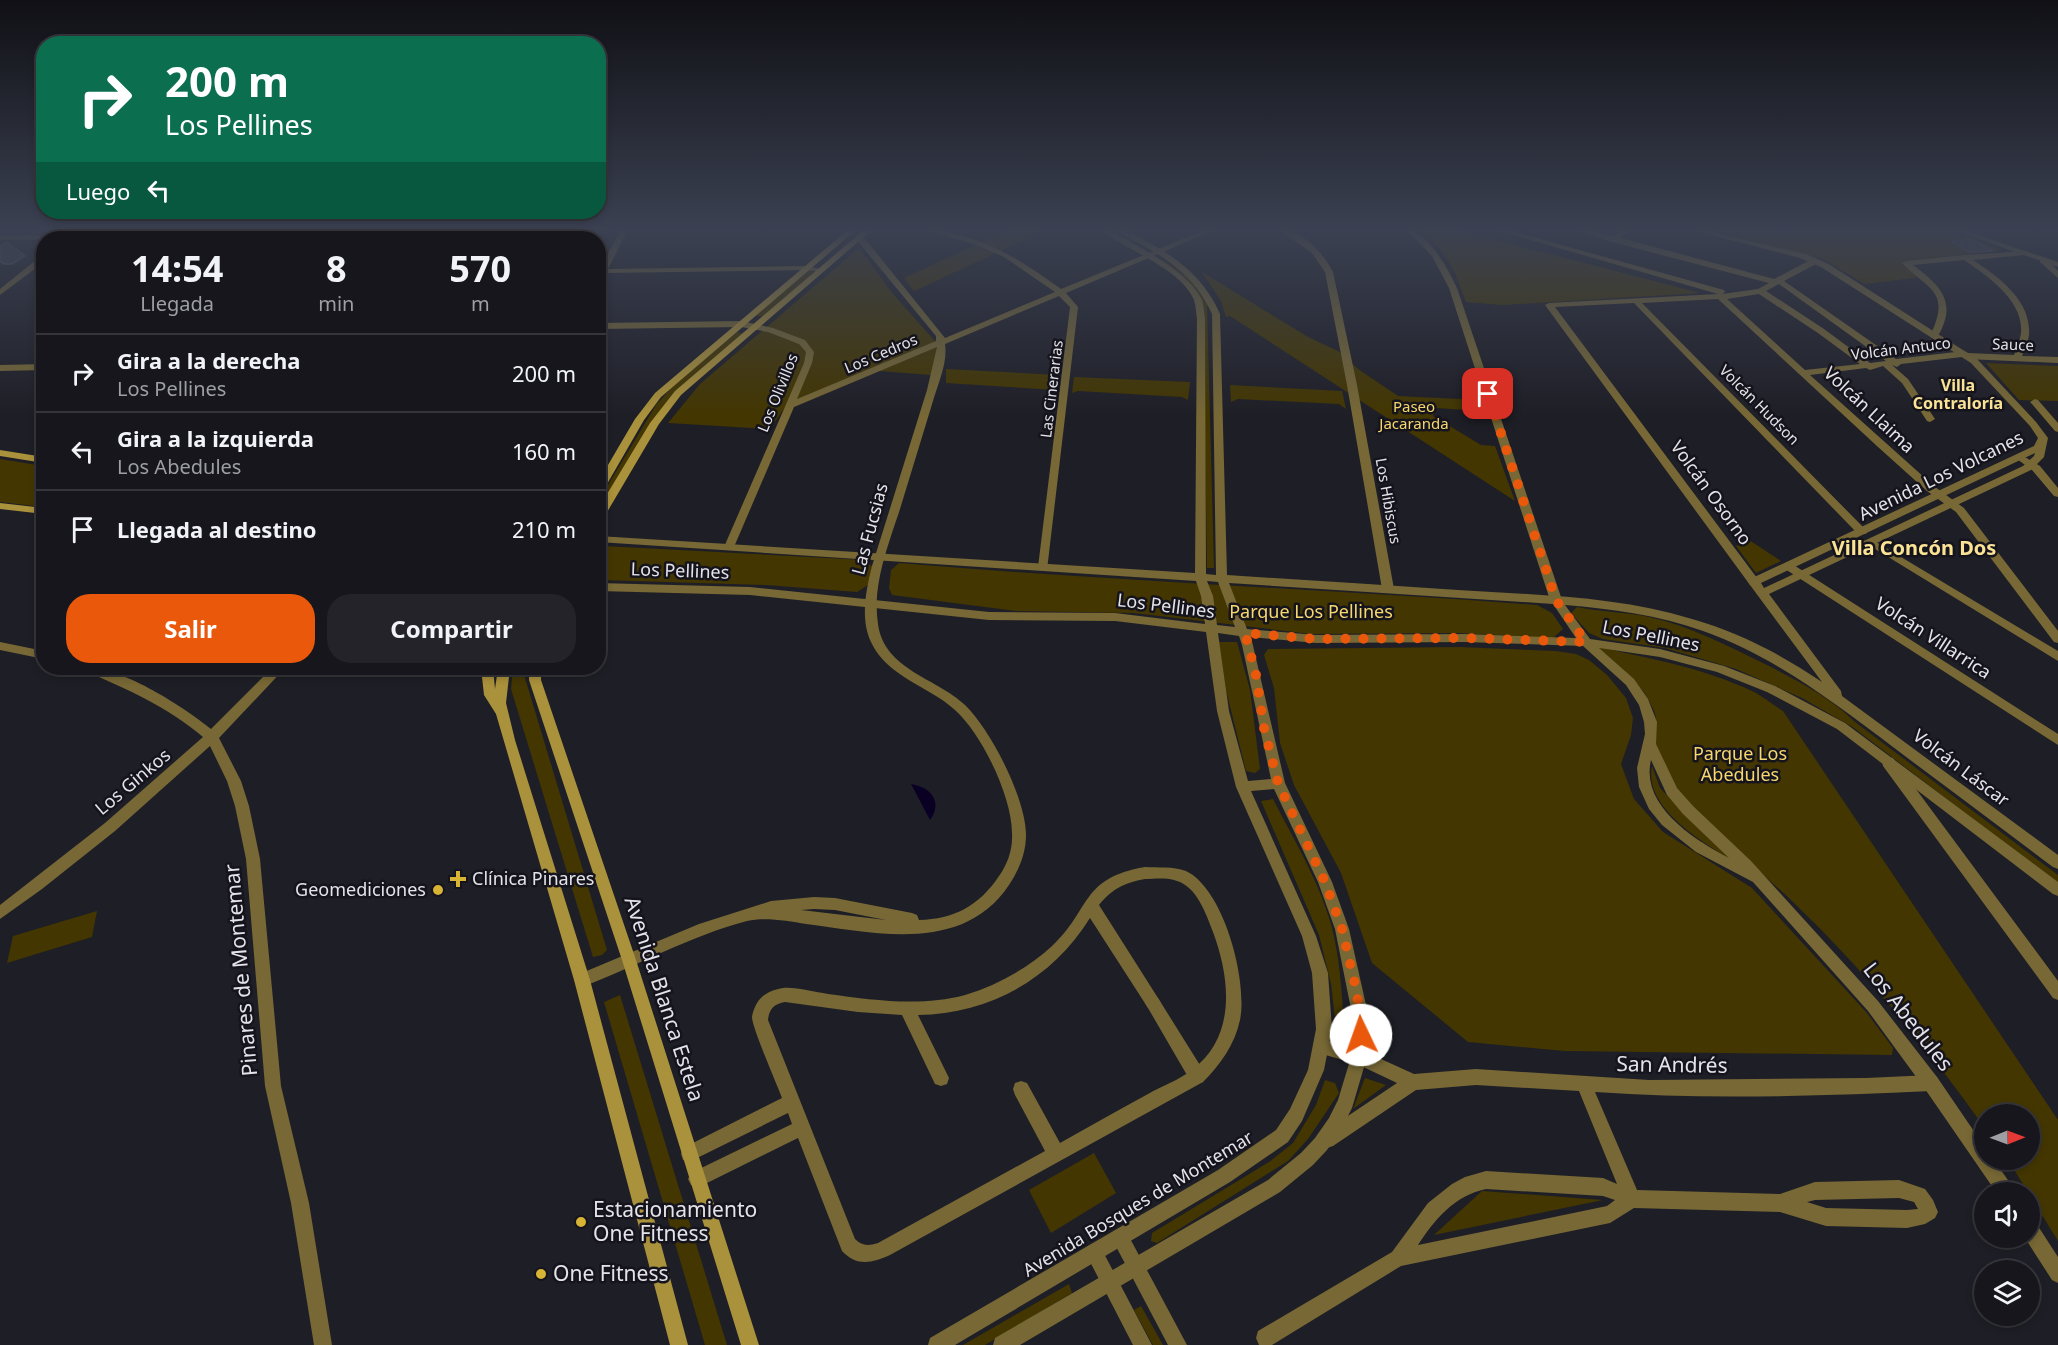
<!DOCTYPE html>
<html lang="es">
<head>
<meta charset="utf-8">
<style>
  body { margin:0; font-family:"Noto Sans",sans-serif; background:#232329; color:#f1f3f6; height:100vh; display:flex; flex-direction:column; font-size:22px; white-space:nowrap }
  * { box-sizing:border-box; margin:0 }
  p { font-size:20px; color:#9e9fa3 }
  .icon { flex:none; width:33px; height:33px; fill:none; stroke:currentColor; stroke-width:2; stroke-linecap:round; stroke-linejoin:round }
  .map { position:relative; flex:1; overflow:hidden }
  .details { position:absolute; left:36px; top:231px; width:570px; height:444px; display:flex; flex-direction:column; background:#16161c; border-radius:24px; box-shadow:0 3px 9px #0003,0 0 0 2px #35353b }
  .details>* { flex:none }
  .top-card { position:absolute; left:36px; top:36px; width:570px; height:183px; border-radius:24px; box-shadow:0 3px 9px #0003,0 0 0 2px #35353b; background:#0b6e4f; color:#fff; overflow:hidden }
  .needle { width:39px; rotate:89deg }
  .buttons { position:absolute; left:1974px; top:1104px; display:grid; gap:12px }
  .buttons a { display:grid; place-items:center; width:66px; height:66px; border-radius:50%; background:#16161c; box-shadow:0 3px 9px #0003,0 0 0 2px #35353b; font-size:30px }
  .pin { position:absolute; display:grid; place-items:center; width:51px; height:51px; color:#fff; margin:-26px; border-radius:12px; box-shadow:0 3px 9px #0006 }
  .me { position:absolute; width:66px; margin:-33px; rotate:357deg; stroke-linejoin:round; filter:drop-shadow(0 0 4px #0008) }
  .turn { display:flex; align-items:center; gap:21px; height:126px; padding:0 30px; font-size:27px }
  .turn .icon { width:78px; height:78px; stroke-width:2.5 }
  .turn b { display:block; font-size:42px; line-height:51px }
  .then { display:flex; align-items:center; height:57px; padding:0 30px; background:#0003; gap:12px; font-size:22px }
  .eta { display:flex; justify-content:space-evenly; align-items:center; height:102px; text-align:center }
  .eta b { font-size:36px; font-weight:700; line-height:42px }
  .action { display:flex; gap:12px; margin-top:auto; padding:12px 30px }
  .action a { flex:1; height:69px; border-radius:24px; background:#ea580c; color:#fff; font-size:24px; font-weight:700; line-height:69px; text-align:center }
  .action a+a { background:#232329; color:#f1f3f6 }
  ul { padding:0; list-style:none }
  li { display:flex; align-items:center; gap:18px; height:78px; padding:0 30px; border-top:2px solid #35353b }
  li div { flex:1 }
  li b { display:block; font-size:22px }
  li em { font-style:normal }
  .map>svg:first-child { display:block }
  .green { fill:#433601 }
  .water { fill:#090024 }
  .building { fill:#43424c; stroke:#5b5a64; stroke-width:1.5 }
  .lines { fill:none; stroke-linecap:round; stroke-linejoin:round }
  .pedestrian { fill:#776835; fill-rule:evenodd }
  .minor { fill:#776835; fill-rule:evenodd }
  .tertiary { fill:#776835; fill-rule:evenodd }
  .secondary { fill:#aa913b; fill-rule:evenodd }
  .route { stroke:#ea580c; stroke-width:10; stroke-dasharray:0 18 }
  .poi-dot { fill:#d7b434; stroke:#15141d; stroke-width:2 }
  .labels { text-anchor:middle; stroke-width:5; stroke-linejoin:round; paint-order:stroke }
  .far-street-label { font-size:15px; fill:#e4e3e9; stroke:#15141d }
  .far-park-label { font-size:15px; fill:#f6d76d; stroke:#15141d }
  .far-neighbourhood-label { font-size:16px; font-weight:bold; fill:#fae395; stroke:#15141d }
  .street-label { font-size:18px; fill:#e4e3e9; stroke:#15141d }
  .park-label { font-size:18px; fill:#f6d76d; stroke:#15141d }
  .poi-label { font-size:18px; fill:#e4e3e9; stroke:#15141d; text-anchor:start }
  .neighbourhood-label { font-size:20px; font-weight:bold; fill:#fae395; stroke:#15141d }
  .near-street-label { font-size:21px; fill:#e4e3e9; stroke:#15141d }
  .near-poi-label { font-size:21px; fill:#e4e3e9; stroke:#15141d; text-anchor:start }
</style>
</head>
<body>
<div class="map">
<svg width="2058" height="1345" viewBox="0 0 2058 1345">
  <rect width="100%" height="100%" fill="#1e1e26"/>
  <g class="green">
    <path d="M1010 229H1048L914 291 904 278Z"/>
    <path d="M1417 229H1462L1472 234 1700 293 1502 305 1466 302 1455 273 1442 251Z"/>
    <path d="M1707 229H1954L1959 230 1957 233 2000 248 1998 251 1903 261 1921 277 1865 284 1823 259Z"/>
    <path d="M859 248 893 294 934 340 940 353 931 375 867 370 788 403 770 429 668 423 700 384Z"/>
    <path d="M1160 258 1193 281 1207 303 1214 568H1207L1203 304 1196 289 1158 260Z"/>
    <path d="M808 270 816 272 763 317 755 315Z"/>
    <path d="M1202 272 1308 337 1338 351 1358 369 1398 396 1480 400 1484 411 1435 408 1433 416 1481 445 1495 446 1515 501 1230 316 1226 317 1221 301Z"/>
    <path d="M737 332 743 334 674 393 599 514V500L656 405 671 388Z"/>
    <path d="M1986 363 2058 366V401L2019 400Z"/>
    <path d="M946 369 1058 375 1055 390 946 383Z"/>
    <path d="M1074 377 1190 382 1188 400 1182 397 1078 391 1072 393Z"/>
    <path d="M1230 385 1342 391 1346 409 1339 404 1238 399 1231 402Z"/>
    <path d="M0 459 43 466V507L0 502Z"/>
    <path d="M1749 540 1781 561 1756 573 1736 546Z"/>
    <path d="M604 546 864 560 874 568 871 583 857 592 766 585 599 580 598 557Z"/>
    <path d="M899 563C1111 581 1324 589 1537 605L1552 613 1563 629 1553 638 1459 633 1311 634 1134 613 1016 611 892 595 889 588 891 570Z"/>
    <path d="M1577 607C1601 612 1625 612 1649 617 1690 626 1726 645 1763 663 1796 680 1829 696 1855 722L2058 875V884L1854 728 1802 698 1736 669 1665 648 1603 639 1589 633 1571 613Z"/>
    <path d="M1219 642H1237L1250 690 1260 769 1255 773 1246 771 1226 690Z"/>
    <path d="M1459 647 1556 651 1576 654 1589 660 1607 675 1626 698 1633 718 1631 735 1621 764 1634 799 1663 832 1752 888 1867 1013 1893 1048 1892 1055 1565 1051 1468 1042 1372 963 1341 873 1294 785 1280 743 1274 688 1264 655 1268 649Z"/>
    <path d="M1597 647C1649 658 1703 668 1752 691 1763 696 1773 705 1783 711L2058 1120V1241L2008 1160H2030V1114H1984V1127C1928 1048 1866 972 1796 905 1755 865 1707 831 1673 784 1666 776 1658 758 1656 747 1654 735 1659 723 1654 711 1643 683 1618 666 1597 647Z"/>
    <path d="M513 668H522L607 950 602 955 593 957 511 689Z"/>
    <path d="M1652 766 1660 788 1698 828 1739 865C1708 845 1643 810 1652 766Z"/>
    <path d="M1273 799C1294 840 1318 879 1331 924 1341 961 1342 1000 1345 1038L1340 1039 1337 1036 1331 984 1319 935 1261 801Z"/>
    <path d="M97 911 92 937 7 963 13 936Z"/>
    <path d="M620 995 727 1345H705L604 1002Z"/>
    <path d="M1365 1078 1386 1085 1353 1109Z"/>
    <path d="M1325 1080 1335 1083 1339 1093 1308 1139 1288 1161 1157 1243 1151 1241 1152 1233 1269 1162 1293 1143 1316 1105Z"/>
    <path d="M1094 1153 1116 1193 1051 1233 1029 1190Z"/>
    <path d="M1482 1191 1603 1200 1434 1235Z"/>
    <path d="M1069 1284 1072 1293 985 1345H963Z"/>
    <path d="M1141 1306 1163 1345H1153L1134 1310Z"/>
  </g>
  <path class="water" d="M911 784C931 787 943 802 930 820Z"/>
  <g class="building">
    <path d="M1970 239 1994 251 1970 252 1954 243H1956L1953 241Z"/>
    <path d="M6 242H7L25 256 12 264H4L0 262V247Z"/>
  </g>
  <g class="lines">
    <path class="pedestrian" d="M1153 996 1158 998 1203 1070 1205 1076 1203 1082 1197 1084 1191 1082 1148 1008 1145 1003 1148 998Z"/>
    <g class="minor">
      <path d="M455 229H580L576 231 0 240V236Z"/>
      <path d="M621 229H628L608 269 807 266 825 270 821 272 807 270 606 273 601 283H598V272Z"/>
      <path d="M928 229C939 229 948 232 959 235 1003 247 1025 264 1061 289L1207 229H1217L1066 293 1078 307 1047 570 1043 571 1038 567 1070 307 1059 296 945 344C948 362 938 384 933 401 922 437 911 473 900 509 888 546 872 585 878 624 884 670 937 678 965 705 991 730 1026 799 1026 835 1026 853 1019 870 1009 885 963 954 876 933 806 924 788 921 765 917 747 921 690 936 637 966 582 987L577 985 574 980 577 975 699 924 771 901 814 897 835 898 912 913 917 915 919 920C954 919 979 906 999 876 1008 864 1013 848 1012 833 1012 797 982 734 955 710 929 686 887 677 871 642 860 619 866 590 872 566L927 390 937 347 794 407 734 547 729 550 724 547 804 363 806 352 799 344 768 332 741 327 598 329V323L741 321 773 328 805 340 814 352 812 363 797 399 936 341V336L856 239V235H862L945 338 1055 292 1004 257 974 244 928 231ZM814 909 835 910 886 920 801 910Z"/>
      <path d="M1278 229C1301 229 1323 252 1333 272L1357 385 1394 589 1392 592 1388 593 1382 589 1347 385 1325 272 1312 253Z"/>
      <path d="M1406 229H1413C1434 244 1446 265 1457 288L1562 600 1560 603 1556 604 1550 600 1449 288 1432 256Z"/>
      <path d="M1493 229H1504L1724 290 1725 292 1722 294 1758 289 1769 283 1612 242 1574 229H1585L1614 236 1622 229H1629L1621 238 1774 279 1812 259H1818V263L1784 281 1896 359 1964 351 1968 353 2014 355C2017 348 2020 340 2021 333 2024 300 1987 276 1964 260L1913 265C1933 280 1954 296 1944 323 1942 329 1939 336 1934 339L1930 336C1951 291 1930 291 1902 263L1906 261 1964 255 2027 251 2028 253 2024 255 1973 260C1997 276 2027 297 2029 328 2030 338 2026 347 2022 356L2058 357V363L1966 359 1962 357 1901 364 1897 367 1892 365 1908 379 1935 419 1930 422 1927 421 1902 383 1883 366 1870 370 1866 368 1810 375 1935 487 1964 508 2058 631V643L2054 642 1956 512 1927 491 1878 447 1718 299 1642 303 1866 530 1867 532 1866 534H1858L1634 303 1555 307 1760 582 1754 586 1750 585 1545 305 1549 303 1718 294ZM1779 284 1886 361 1870 363 1824 329 1766 291ZM1759 294 1818 333 1860 364 1805 370 1727 299Z"/>
      <path d="M41 256H44V262L0 295V289Z"/>
      <path d="M2040 258H2046L2058 271V278L2040 262Z"/>
      <path d="M44 364V370L0 371V365Z"/>
      <path d="M2035 399 2038 400 2058 423V432L2055 431 2032 404 2030 402Z"/>
      <path d="M2020 454 2040 466 2058 488V497L2054 496 2032 470 2017 459 2015 457Z"/>
      <path d="M1871 539 2058 651V661L1867 544 1866 542 1867 540Z"/>
      <path d="M1789 562 2058 734V745L1785 569 1784 566 1785 563Z"/>
      <path d="M0 642 44 651V659L0 650Z"/>
      <path d="M83 668C118 664 184 707 211 729L272 668H285L219 738 241 781 249 806 260 859 281 1086 309 1203 332 1345H314L291 1203 265 1086 246 859 235 806 227 781 210 746 115 831 42 889 0 919V905L105 823 203 737C166 706 129 690 85 671Z"/>
      <path d="M1888 757 1893 758 2058 981V1000L2053 998 1883 766 1882 762 1883 758Z"/>
      <path d="M1145 867C1158 868 1173 866 1186 871 1224 889 1248 981 1240 1020 1235 1044 1220 1065 1203 1082L890 1255C872 1263 857 1267 842 1251L798 1138 703 1185 697 1188 691 1185 688 1179 691 1173 792 1124 788 1113 689 1162 683 1160 681 1154 683 1148 782 1098C777 1084 752 1028 752 1017 753 1010 757 1001 762 997 767 992 776 989 783 988 797 987 814 992 828 994 872 1000 921 1007 965 995 997 985 1027 969 1052 946 1091 910 1080 878 1145 867ZM1145 879C1155 879 1167 877 1177 881 1197 887 1206 914 1213 932 1230 978 1237 1036 1192 1070 1179 1080 1162 1086 1148 1094 1118 1110 1089 1127 1060 1143L1027 1083 1021 1081 1015 1083 1013 1089 1015 1095 1045 1151 878 1243C868 1246 862 1246 855 1239L768 1020C769 1009 774 1004 785 1002L858 1012 902 1015 935 1084 941 1086 947 1084 949 1078 918 1015C990 1014 1053 978 1090 918L1148 1008 1153 1010 1158 1008 1161 1003 1158 998 1099 905C1112 889 1124 883 1145 879Z"/>
      <path d="M1321 1039 1359 1049 1414 1074 1476 1069 1649 1080 1866 1078 1931 1075 1937 1077 1939 1083 1937 1089 1931 1091C1820 1096 1707 1100 1595 1092L1637 1190 1780 1194 1815 1182 1899 1180 1925 1189 1933 1200 1938 1212 1935 1218 1925 1224 1907 1228 1826 1226 1780 1212 1634 1208 1610 1223 1401 1266 1272 1345H1259L1256 1338 1258 1331 1392 1252 1428 1203 1452 1184 1465 1177 1486 1171 1603 1178 1617 1184 1579 1091 1476 1085 1416 1090 1333 1146 1327 1148 1321 1146 1319 1140 1321 1134 1397 1083 1357 1064 1315 1052 1313 1047 1315 1042ZM1486 1189 1603 1196 1615 1200 1607 1206 1418 1245C1435 1219 1454 1196 1486 1189ZM1899 1198 1914 1202 1918 1209 1907 1210 1826 1208 1807 1202 1815 1200Z"/>
      <path d="M1120 1228 1126 1231 1187 1345H1168L1111 1237 1114 1231Z"/>
      <path d="M1094 1243 1100 1246 1152 1345H1133L1085 1252 1088 1246Z"/>
    </g>
    <g class="tertiary">
      <path d="M1100 229H1109C1135 245 1190 272 1202 300 1204 306 1204 313 1205 319L1206 574 1216 575 1212 314C1198 282 1174 263 1144 246 1135 241 1123 236 1117 229 1128 229 1136 235 1146 241 1179 259 1205 279 1220 314L1227 575C1304 580 1381 585 1458 590 1536 595 1617 596 1692 619 1739 632 1782 655 1822 682L1750 585 1748 582 1750 579 2034 446 2038 438 2030 426 1971 363 1821 267 1800 258 1687 229H1699L1806 254 1827 263 1977 359 2036 422 2048 438 2044 457 2031 470 1769 594 1841 691 1842 696 2058 855V869L2053 867C2000 827 1946 787 1893 747 1833 702 1774 656 1703 631 1659 615 1611 609 1565 605L1590 639 1660 649 1724 666 1775 686 1845 723 2058 882V896L2053 894 1837 729 1767 692 1717 672 1660 657 1599 648 1634 679 1648 699 1657 722 1656 744 1677 788 1693 806 1751 861 1878 1001 1937 1077 1984 1146V1160H1994L2012 1186 2014 1192H1996L1925 1089 1868 1011 1753 882 1696 852 1662 825 1649 809 1639 787 1637 768 1645 734 1644 722 1639 705 1626 685 1583 646 1464 642 1316 643 1251 637 1285 783 1332 882 1349 929 1368 1014 1367 1057 1352 1108 1341 1130 1327 1150 1313 1165 1280 1192 1020 1345H993L995 1338 1268 1180 1301 1153 1315 1138 1329 1118 1338 1100 1351 1057 1352 1014 1335 929 1318 882 1274 789 1251 791 1316 936 1328 973 1332 1029 1324 1070 1302 1121 1288 1142 1230 1182 955 1345H928L930 1338 1218 1170 1276 1130 1290 1109 1308 1070 1316 1029 1312 973 1302 936 1236 787 1217 711 1206 632 1115 621 989 620 750 595 598 591V583L750 587 989 612 1115 613 1205 624 1201 596 1196 581 598 542V536L1195 573 1197 319C1196 313 1196 306 1194 300 1181 268 1126 251 1100 229ZM2035 453 2034 456 2023 466 1764 588 1761 583ZM1207 581 1218 582 1235 627 1217 625 1213 596ZM1229 583 1553 604 1576 638 1464 634 1316 635 1247 629ZM1218 633 1239 636 1242 645 1271 779 1248 781 1229 711ZM1651 760 1667 795 1683 814 1729 858C1695 840 1640 806 1651 760Z"/>
      <path d="M1950 229H1960L2058 262V267Z"/>
      <path d="M2030 1220 2036 1223 2058 1257V1283L2052 1280 2025 1238H2030Z"/>
    </g>
    <g class="secondary">
      <path d="M849 229H857L661 397 644 420 603 491 598 494V482L635 419 655 393Z"/>
      <path d="M865 229H873L681 395 659 424 603 519 598 522V509L650 423 675 391Z"/>
      <path d="M0 450 44 457V463L0 456Z"/>
      <path d="M0 503 44 508V514L0 509Z"/>
      <path d="M481 668H493L495 689 498 668H510L506 703 515 740 590 980 688 1345H670L574 980 496 714 484 695Z"/>
      <path d="M529 668H541V680L636 960 759 1345H741L622 960 529 680Z"/>
    </g>
  </g>
  <linearGradient id="sky" x2="0" y2="1"><stop stop-color="#101015"/><stop offset="0.55" stop-color="#3b4152"/><stop offset="1" stop-color="#3b4152" stop-opacity="0"/></linearGradient>
  <rect width="2058" height="417" fill="url(#sky)"/>
  <g class="lines">
    <path class="route" d="M1361 1035 1357 993 1342 929 1325 882 1278 783 1264 728 1256 675 1245 633 1316 639 1464 638 1586 642 1556 600 1488 394"/>
  </g>
  <g class="poi-dot">
    <path d="M455 870h6v6h6v6h-6v6h-6v-6h-6v-6h6z"/>
    <circle cx="438" cy="890" r="6"/>
    <circle cx="581" cy="1222" r="6"/>
    <circle cx="541" cy="1274" r="6"/>
  </g>
  <g class="labels">
    <g class="far-street-label">
      <text transform="translate(2013 345) rotate(2)" y="5">Sauce</text>
      <text transform="translate(1901 349) rotate(-7)" y="5">Volcán Antuco</text>
      <text transform="translate(881 354) rotate(-23)" y="5">Los Cedros</text>
      <text transform="translate(1052 389) rotate(-83)" y="5">Las Cinerarias</text>
      <text transform="translate(778 393) rotate(-68)" y="5">Los Olivillos</text>
      <text transform="translate(1759 405) rotate(45)" y="5">Volcán Hudson</text>
      <text transform="translate(1388 501) rotate(80)" y="5">Los Hibiscus</text>
    </g>
    <g class="far-park-label">
      <text x="1414" y="412">Paseo<tspan x="1414" dy="17">Jacaranda</tspan></text>
    </g>
    <g class="far-neighbourhood-label">
      <text x="1958" y="391">Villa<tspan x="1958" dy="18">Contraloría</tspan></text>
    </g>
    <g class="street-label">
      <text transform="translate(1869 410) rotate(43)" y="6">Volcán Llaima</text>
      <text transform="translate(1941 476) rotate(-26)" y="6">Avenida Los Volcanes</text>
      <text transform="translate(1711 493) rotate(54)" y="6">Volcán Osorno</text>
      <text transform="translate(870 529) rotate(-75)" y="6">Las Fucsias</text>
      <text transform="translate(680 571) rotate(2)" y="6">Los Pellines</text>
      <text transform="translate(1166 606) rotate(7)" y="6">Los Pellines</text>
      <text transform="translate(1651 636) rotate(11)" y="6">Los Pellines</text>
      <text transform="translate(1933 638) rotate(33)" y="6">Volcán Villarrica</text>
      <text transform="translate(1961 768) rotate(37)" y="6">Volcán Láscar</text>
      <text transform="translate(133 782) rotate(-40)" y="6">Los Ginkos</text>
      <text transform="translate(1138 1204) rotate(-31)" y="6">Avenida Bosques de Montemar</text>
    </g>
    <g class="park-label">
      <text x="1311" y="618">Parque Los Pellines</text>
      <text x="1740" y="760">Parque Los<tspan x="1740" dy="21">Abedules</tspan></text>
    </g>
    <g class="poi-label">
      <text x="472" y="885">Clínica Pinares</text>
      <text x="426" y="896" text-anchor="end">Geomediciones</text>
    </g>
    <g class="neighbourhood-label">
      <text x="1914" y="555">Villa Concón Dos</text>
    </g>
    <g class="near-street-label">
      <text transform="translate(241 970) rotate(-95)" y="7">Pinares de Montemar</text>
      <text transform="translate(664 999) rotate(72)" y="7">Avenida Blanca Estela</text>
      <text transform="translate(1908 1017) rotate(52)" y="7">Los Abedules</text>
      <text transform="translate(1672 1065) rotate(1)" y="7">San Andrés</text>
    </g>
    <g class="near-poi-label">
      <text x="593" y="1217">Estacionamiento<tspan x="593" dy="24">One Fitness</tspan></text>
      <text x="553" y="1281">One Fitness</text>
    </g>
  </g>
</svg>
<div class="buttons">
<a><svg class="needle" viewBox="-14 -14 28 28"><path d="M0-13l5 13h-10z" fill="#e53935"/><path d="M0 13l5-13h-10z" fill="#9e9fa3"/></svg></a>
<a><svg class="icon" aria-label="sound" viewBox="0 0 24 24"><path d="M4 9h4l5-4v14l-5-4H4zM17 9q2 3 0 6"/></svg></a>
<a><svg class="icon" aria-label="layers" viewBox="0 0 24 24"><path d="M12 4l9 5-9 5-9-5zM3 14l9 5 9-5"/></svg></a>
</div>
<div class="pin" style="left:1488px;top:394px;background:#d93025"><svg class="icon" aria-label="arrive" viewBox="0 0 24 24"><path d="M6 21V4h12l-3 4 3 4H6"/></svg></div>
<svg class="me" style="left:1361px;top:1035px" viewBox="-20 -20 40 40"><circle r="19" fill="#fff"/><path d="M0-13L10 11 0 6-10 11z" fill="#ea580c"/></svg>
<div class="top-card">
<div class="turn"><svg class="icon" aria-label="right" viewBox="0 0 24 24"><path d="M7 20v-9h11M14 6l5 5-5 5"/></svg><div><b>200 m</b>Los Pellines</div></div>
<div class="then">Luego<svg class="icon" aria-label="left" viewBox="0 0 24 24"><path d="M17 20v-9H6M10 6l-5 5 5 5"/></svg></div>
</div>
<section class="details">
<div class="eta">
<div><b>14:54</b><p>Llegada</p></div>
<div><b>8</b><p>min</p></div>
<div><b>570</b><p>m</p></div>
</div>
<ul>
<li><svg class="icon" aria-label="right" viewBox="0 0 24 24"><path d="M7 20v-9h11M14 6l5 5-5 5"/></svg><div><b>Gira a la derecha</b><p>Los Pellines</p></div><em>200 m</em></li>
<li><svg class="icon" aria-label="left" viewBox="0 0 24 24"><path d="M17 20v-9H6M10 6l-5 5 5 5"/></svg><div><b>Gira a la izquierda</b><p>Los Abedules</p></div><em>160 m</em></li>
<li><svg class="icon" aria-label="arrive" viewBox="0 0 24 24"><path d="M6 21V4h12l-3 4 3 4H6"/></svg><div><b>Llegada al destino</b></div><em>210 m</em></li>
</ul>
<div class="action"><a>Salir</a><a>Compartir</a></div>
</section>
</div>
</body>
</html>
